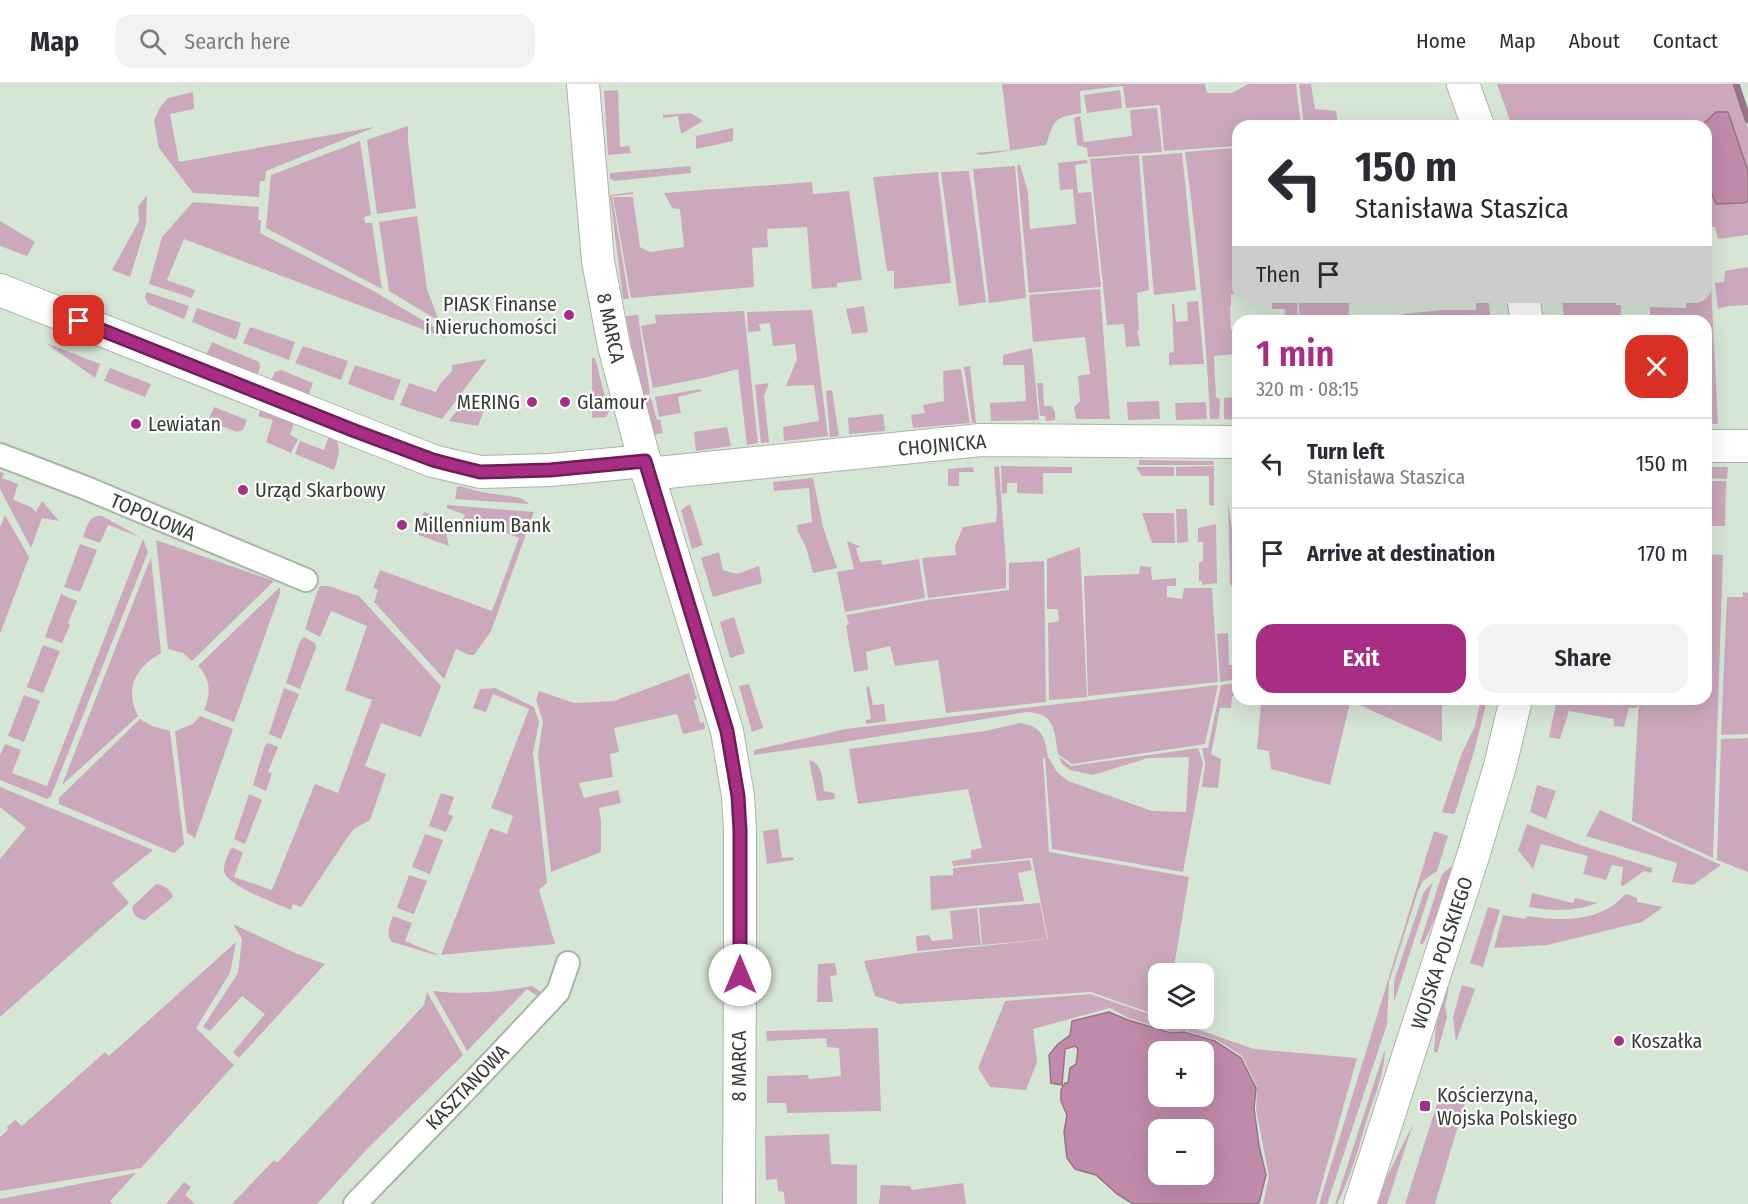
<!DOCTYPE html>
<html lang="en">
<head>
<meta charset="utf-8">
<style>
  body { margin:0; font-family:"Fira Sans Condensed",sans-serif; background:#f2f2f3; color:#2b2b33; height:100vh; display:flex; flex-direction:column; font-size:22px; white-space:nowrap }
  * { box-sizing:border-box; margin:0 }
  p { font-size:20px; color:#7c7c81 }
  .icon { flex:none; width:33px; height:33px; fill:none; stroke:currentColor; stroke-width:2; stroke-linecap:round; stroke-linejoin:round }
  .map { position:relative; flex:1; overflow:hidden }
  .details { position:absolute; left:1232px; top:231px; width:480px; height:390px; display:flex; flex-direction:column; background:#fff; border-radius:18px; box-shadow:0 6px 24px #0002 }
  .details>* { flex:none }
  .banner { position:absolute; left:1232px; top:36px; width:480px; height:183px; border-radius:18px; box-shadow:0 6px 24px #0002; background:#fff; color:#2b2b33; overflow:hidden }
  .buttons { position:absolute; left:1148px; top:879px; display:grid; gap:12px }
  .buttons a { display:grid; place-items:center; width:66px; height:66px; border-radius:12px; background:#fff; box-shadow:0 6px 24px #0002; font-size:30px }
  .pin { position:absolute; display:grid; place-items:center; width:51px; height:51px; color:#fff; margin:-26px; border-radius:12px; box-shadow:0 3px 9px #0006 }
  .me { position:absolute; width:66px; margin:-33px; rotate:0deg; stroke-linejoin:round; filter:drop-shadow(0 0 4px #0008) }
  .turn { display:flex; align-items:center; gap:21px; height:126px; padding:0 24px; font-size:27px }
  .turn .icon { width:78px; height:78px; stroke-width:2.5 }
  .turn b { display:block; font-size:42px; line-height:51px }
  .then { display:flex; align-items:center; height:57px; padding:0 24px; background:#0003; gap:12px; font-size:22px }
  .round { display:grid; place-items:center; flex:none; width:63px; height:63px; border-radius:18px; background:#f2f2f3 }
  .summary { display:flex; align-items:center; justify-content:space-between; height:102px; padding:0 24px }
  h1 { font-size:36px; font-weight:600; line-height:45px; color:#a72e84 }
  .cta { display:flex; gap:12px; margin-top:auto; padding:12px 24px }
  .cta a { flex:1; height:69px; border-radius:18px; background:#a72e84; color:#fff; font-size:24px; font-weight:600; line-height:69px; text-align:center }
  .cta a+a { background:#f2f2f3; color:#2b2b33 }
  ul { padding:0; list-style:none }
  li { display:flex; align-items:center; gap:18px; height:90px; padding:0 24px; border-top:2px solid #e1e1e2 }
  li div { flex:1 }
  li b { display:block; font-size:22px }
  li em { font-style:normal }
  header { display:flex; align-items:center; gap:36px; box-sizing:border-box; height:84px; padding:0 30px; background:#fff; border-bottom:2px solid #e1e1e2 }
  header strong { font-size:28px }
  nav { display:flex; gap:33px; margin-inline-start:auto; font-size:21px }
  .search { width:420px; height:54px; background:#f2f2f3; display:flex; align-items:center; gap:15px; box-sizing:border-box; padding:0 21px; border-radius:18px; color:#7c7c81; font-size:22px }
  .map>svg:first-child { display:block }
  .green { fill:#cca8bd }
  .water { fill:#c08aab; stroke:#967388; stroke-width:1.5; fill-rule:evenodd }
  .lines { fill:none; stroke-linecap:round; stroke-linejoin:round }
  .stream { stroke:#967388; stroke-width:7 }
  .street-casing { stroke:#a7b6a6; stroke-width:26 }
  .secondary-casing { stroke:#a7b6a6; stroke-width:34 }
  .street { stroke:#fff; stroke-width:22 }
  .secondary { stroke:#fff; stroke-width:32 }
  .route-casing { stroke:#6d1e56; stroke-width:15 }
  .route { stroke:#a72e84; stroke-width:10 }
  .poi-dot { fill:#a72e84; stroke:#fff; stroke-width:2 }
  .labels { text-anchor:middle; stroke-width:4.5; stroke-linejoin:round; paint-order:stroke }
  .poi-label { font-size:20px; fill:#353c35; stroke:#fff; text-anchor:start }
  .street-label { font-size:20px; fill:#353c35; stroke:#fff }
</style>
</head>
<body>
<header>
<strong>Map</strong>
<div class="search"><svg class="icon" aria-label="search" viewBox="0 0 24 24"><circle cx="10" cy="10" r="6"/><path d="M15 15l6 6"/></svg>Search here</div>
<nav><a>Home</a><a>Map</a><a>About</a><a>Contact</a></nav>
</header>
<div class="map">
<svg width="1748" height="1120" viewBox="0 0 1748 1120">
  <rect width="100%" height="100%" fill="#d6e6d5"/>
  <g class="green">
    <path d="M1002 0H1205L1207 9H1232L1248 0H1296L1301 42H1238L1237 62 1164 67 1160 21 1126 24 1123 2 1080 7 1081 29C1053 34 1055 35 1046 61L981 71 975 69 1010 66Z"/>
    <path d="M1299 0H1311L1315 25 1336 27 1338 42H1304Z"/>
    <path d="M1497 0H1734L1748 44V151L1718 155 1715 143H1709L1706 132V42H1512Z"/>
    <path d="M618 6 620 63 629 62 631 69 608 71 604 7Z"/>
    <path d="M1120 6 1122 24 1087 29 1084 11Z"/>
    <path d="M193 8 194 25 170 30 179 78 375 43 266 87 265 97H260L259 113 193 109 159 64 154 37 160 23 168 14Z"/>
    <path d="M1157 24 1162 68 1088 73 1087 64 1077 61 1074 34 1080 32 1084 58 1132 52 1130 26Z"/>
    <path d="M691 29 703 37 681 50 678 32 663 34V31Z"/>
    <path d="M408 42V58L416 124 377 130 367 56Z"/>
    <path d="M733 44V57L696 65V52Z"/>
    <path d="M360 57 371 131 364 133 365 139H372L382 205 266 144 271 91Z"/>
    <path d="M1233 64 1238 127V210H1231V222L1230 223 1231 246 1237 247V270L1214 272 1216 313 1220 315 1219 335H1210C1206 246 1197 157 1185 68Z"/>
    <path d="M1182 69 1196 206 1154 211 1142 72Z"/>
    <path d="M1139 71 1149 206 1137 209 1139 246H1137L1140 262 1126 263 1124 240 1107 241 1090 75Z"/>
    <path d="M1086 76 1088 79 1075 81 1078 109 1091 108 1101 203 1029 209 1017 81H1020L1028 108 1030 145 1076 140 1073 105 1060 106 1058 79Z"/>
    <path d="M690 82 691 89 615 97 610 95V89Z"/>
    <path d="M1015 82 1026 214 989 219 973 85Z"/>
    <path d="M969 87 986 218 959 222 941 88Z"/>
    <path d="M938 88 951 199 894 205V187H887L873 93Z"/>
    <path d="M812 98 813 110 849 107 862 196 837 199V203L812 205 807 143 767 145 768 163 752 164 754 203 631 214 613 113H633L640 163 650 168 684 163 680 125 672 124 664 109Z"/>
    <path d="M633 108V110L612 112 629 215H623L610 111Z"/>
    <path d="M147 111 146 141 130 193 112 186 139 137 138 123Z"/>
    <path d="M193 118 259 123 258 136H261L260 149 370 205 441 247 446 254 184 155 167 196 195 206 192 214 149 200 162 153Z"/>
    <path d="M417 132 427 205 439 237 389 207 379 138Z"/>
    <path d="M0 137 35 158 27 172 0 162Z"/>
    <path d="M1748 183V221L1729 222 1718 225 1715 199 1724 198 1725 187Z"/>
    <path d="M1706 199 1711 200 1718 340H1706V237H1650V223L1686 224 1687 213H1706Z"/>
    <path d="M1100 205 1110 335H1076L1074 323 1080 317 1078 292 1090 290 1085 253 1033 258 1029 211Z"/>
    <path d="M147 208 189 222 184 235 148 220 145 213Z"/>
    <path d="M1260 213H1349V237H1300L1298 213 1260 215Z"/>
    <path d="M1476 213H1488L1491 237H1402L1403 230 1443 226H1476Z"/>
    <path d="M1562 213H1616V221H1621V237H1564Z"/>
    <path d="M1297 216 1298 237 1285 235V225H1272V217Z"/>
    <path d="M1198 217 1204 280 1169 281V269L1174 268 1172 220H1174L1176 238 1188 237 1187 218Z"/>
    <path d="M864 222 868 248 852 250 846 225Z"/>
    <path d="M197 224 241 239 236 256 192 238Z"/>
    <path d="M812 226 828 352 784 357 783 343 819 337 814 301 786 302 797 275 795 260 773 262 770 239 759 240 761 247 748 248 747 228Z"/>
    <path d="M744 227 758 359 747 361 738 285 703 294 653 304 641 242 656 239 655 231Z"/>
    <path d="M638 231 650 310 644 311 631 260 626 232Z"/>
    <path d="M250 243 295 258 289 276 243 259Z"/>
    <path d="M212 258 259 278 260 284 257 291 216 278 206 272Z"/>
    <path d="M46 259 100 280 95 294Z"/>
    <path d="M303 262 348 277 341 296 295 279Z"/>
    <path d="M1032 264 1039 336 991 337 990 319 1026 317 1024 281H1003V271Z"/>
    <path d="M592 274H595L609 328 606 333 592 334Z"/>
    <path d="M487 275 442 335 400 321 409 299 436 308 440 300 452 287V281Z"/>
    <path d="M355 281 401 296 393 317 348 300Z"/>
    <path d="M970 282 976 339H972L964 283Z"/>
    <path d="M110 284 151 300 145 313 104 297Z"/>
    <path d="M961 285 970 339 913 344 911 331 925 329 923 321 944 317 943 287Z"/>
    <path d="M281 286 313 299 307 314 271 296 275 288Z"/>
    <path d="M769 299 764 312 769 358 761 359 755 301Z"/>
    <path d="M1037 299H1043L1044 322H1052L1055 328V336L1046 337 1045 332H1040Z"/>
    <path d="M700 305 702 307 678 313 681 329 659 333 655 313Z"/>
    <path d="M832 306 839 352 830 353 826 307Z"/>
    <path d="M476 310 484 311 485 324 478 342 449 337 467 313Z"/>
    <path d="M1237 313V336L1224 335V314Z"/>
    <path d="M651 314 657 336 660 335 663 349 654 351 645 315Z"/>
    <path d="M1159 317 1160 335 1128 336 1127 318Z"/>
    <path d="M1206 318 1207 335 1176 336 1175 319Z"/>
    <path d="M214 323 247 336 243 346 237 348 208 337Z"/>
    <path d="M260 326 294 337V339L290 351 298 355 291 369 266 358 273 336 258 332Z"/>
    <path d="M883 330 885 347 849 350 848 334Z"/>
    <path d="M727 343 731 362 696 367 694 348Z"/>
    <path d="M329 352H333C343 363 338 373 334 386L295 370 300 357 324 366Z"/>
    <path d="M1139 376 1212 377 1214 378V381H1139Z"/>
    <path d="M999 382 1006 480V504L928 514 922 474 956 471 955 462 963 443 996 438 997 425 994 383Z"/>
    <path d="M1001 382 1072 383V389H1043V410L1017 409V399H1007V409L1002 410Z"/>
    <path d="M1214 382V422L1209 421V392H1176V383Z"/>
    <path d="M973 383 974 388H959V402H948V385Z"/>
    <path d="M1136 383H1174V392H1142Z"/>
    <path d="M1706 383H1728L1727 395 1706 394Z"/>
    <path d="M0 388 4 389 2 394 18 400 13 416 31 423 36 428 42 417 59 437 42 434 31 464 0 405Z"/>
    <path d="M813 394 823 443 837 484 813 489 806 463 798 448 797 441 812 438 809 404 774 407 773 398Z"/>
    <path d="M1706 397H1726L1725 442H1708L1707 453H1706Z"/>
    <path d="M460 402 481 408 521 414 529 420 455 415 457 403Z"/>
    <path d="M1228 417 1235 467 1237 468V504H1233L1230 500Z"/>
    <path d="M690 420 703 461 692 465 681 426Z"/>
    <path d="M447 421 534 428 491 547 474 571H469L456 565 444 595 374 518 378 506 373 504 380 486 492 527 519 454 480 438 478 444 462 437 465 431 447 424Z"/>
    <path d="M1176 425H1187L1188 458 1177 459Z"/>
    <path d="M424 428 443 435 449 462 416 450Z"/>
    <path d="M1142 429H1174L1175 459H1152Z"/>
    <path d="M5 431 29 473 0 550V443Z"/>
    <path d="M97 432H102L140 453 108 441 100 459 83 453C86 445 88 434 97 432Z"/>
    <path d="M1216 440 1217 499 1202 501V497H1199V479L1203 477V458H1198V444Z"/>
    <path d="M143 455 148 468 51 712 47 715 0 696V671L5 660 21 666 12 689 47 702Z"/>
    <path d="M156 456 274 497 192 577 183 569 168 565Z"/>
    <path d="M847 457 861 463 856 464 860 478 881 476 882 481 919 475 925 514 845 528 837 488 854 485Z"/>
    <path d="M80 460 97 466 80 508 64 503Z"/>
    <path d="M1080 463 1087 613 1049 616 1048 539 1059 537 1058 525H1047V475Z"/>
    <path d="M719 468 723 486 737 490 759 482 762 499 713 513 701 474Z"/>
    <path d="M1706 470 1723 471 1713 774 1632 737 1639 615H1706Z"/>
    <path d="M151 473 161 569C136 583 124 605 138 632L62 701Z"/>
    <path d="M1044 477 1046 618 946 629 938 576 895 582 890 562 866 568 868 586 854 588 846 542 849 540 846 531 928 516 1009 506V479Z"/>
    <path d="M1140 482 1151 483 1152 496 1176 494V502H1167V513L1182 515 1184 504H1212L1218 598 1088 612 1084 492 1139 490Z"/>
    <path d="M320 502H328L359 512 441 602 421 653 381 639 365 682 386 690 370 736 354 745 347 754 301 823 293 820 291 826C277 820 228 802 224 788 223 782 228 771 230 765L233 764 243 768 234 793 272 806 315 700 338 709 372 616 345 606 367 542 331 527 320 553 305 545 317 508Z"/>
    <path d="M280 503V509L234 638 204 626C211 610 211 595 198 582Z"/>
    <path d="M1743 508 1748 509V650L1721 651 1727 513H1743Z"/>
    <path d="M61 510 77 517 68 539 70 541 62 559 45 553Z"/>
    <path d="M734 533 745 569 730 574 720 538Z"/>
    <path d="M1228 549 1229 581H1237V595L1220 598 1217 550Z"/>
    <path d="M304 553 315 559 316 564 300 605 286 599 300 557Z"/>
    <path d="M43 561 60 567 43 609 27 603Z"/>
    <path d="M689 589 697 615 694 616 700 639 704 638 705 645 683 650 677 630 614 644 619 668 610 670 613 693 579 699 584 714 618 706 621 719 599 724 601 737V768L551 788 538 670 543 638 536 616 539 607 574 619 614 617Z"/>
    <path d="M1237 599V612H1232L1231 624H1220L1211 670 1221 675 1218 704 1202 703 1205 680 1202 664H1208L1221 601Z"/>
    <path d="M749 600 763 644 752 648 739 602Z"/>
    <path d="M1218 601 1205 660 1072 680 1058 670C1054 646 1056 630 1027 628L838 659 754 671V666L846 645Z"/>
    <path d="M869 602 873 621 884 620 886 637 866 640V636L871 635 866 603Z"/>
    <path d="M284 604 299 610 281 655 269 650Z"/>
    <path d="M495 604 534 623 539 638 533 669 547 799 539 806 555 860 441 871 490 744 507 750 513 732 491 724 529 625 493 610 486 628 473 624 480 605Z"/>
    <path d="M24 611 40 617 24 658 8 652Z"/>
    <path d="M1256 615H1340L1350 619 1330 701 1271 685 1269 667 1257 665 1261 619V616Z"/>
    <path d="M1346 615H1390V629L1391 615H1442V658Z"/>
    <path d="M1481 615H1487L1486 620 1475 664 1455 729 1452 730 1442 728 1462 669 1475 642Z"/>
    <path d="M1557 615H1637V624H1629L1624 643 1614 642V635L1569 627 1560 655 1549 653Z"/>
    <path d="M200 632 233 645 195 754 187 749 175 647 193 640Z"/>
    <path d="M140 635 152 642 170 647 184 760 174 769 59 720V714Z"/>
    <path d="M1020 639C1042 642 1045 653 1048 673L1047 674H1049L1057 688 1068 697 1152 727 1186 728 1189 673 1148 674 1093 691 1070 686 1062 680 1059 673 1071 682 1198 664 1203 679 1183 788 1052 765 1045 674H1043L1049 768 1189 793 1173 889 1158 890V923L1156 931 1091 908 900 920 875 912 864 877 917 869 1048 855 1032 774 953 782 952 777 971 774V766L982 764 968 705 858 720 849 665 985 647Z"/>
    <path d="M1748 654V788L1717 776 1721 655Z"/>
    <path d="M269 659 278 663 268 688 272 689 266 707 253 701 265 661Z"/>
    <path d="M809 676C823 679 822 695 824 707L834 709 835 715 817 717Z"/>
    <path d="M1537 701 1556 707 1546 735 1530 728Z"/>
    <path d="M0 703 153 766 112 799 129 819 0 933V775L26 744 0 723Z"/>
    <path d="M441 709 454 713 448 730 453 732 446 748 429 742Z"/>
    <path d="M249 710 262 716 245 760 234 755Z"/>
    <path d="M1600 726 1721 781 1693 801 1672 798 1677 779 1586 752Z"/>
    <path d="M1527 740 1583 762 1652 784V789L1644 787 1623 802 1621 801 1623 783 1612 781 1606 796 1583 790 1588 772 1541 760 1533 785 1518 766Z"/>
    <path d="M778 745 782 774 793 773 794 776 767 780 763 747Z"/>
    <path d="M1434 747 1448 752 1437 787 1423 797 1418 807 1389 898 1387 940 1327 1120H1319Z"/>
    <path d="M425 750 443 756 430 790 412 783Z"/>
    <path d="M1030 776 1032 786 1018 789 1024 817 931 826 930 792 953 791V784Z"/>
    <path d="M1456 777 1441 822 1423 860H1421L1420 859 1442 790 1452 782Z"/>
    <path d="M409 791 427 797 414 830 397 824Z"/>
    <path d="M1433 798 1394 918V897L1424 808Z"/>
    <path d="M156 800C163 801 171 805 173 813L145 836C137 835 133 831 132 823Z"/>
    <path d="M1532 809 1573 819 1575 814 1597 819C1575 828 1552 827 1529 823Z"/>
    <path d="M1626 810 1637 814V818L1663 823 1642 838 1547 861 1494 864 1503 831 1525 835 1527 832C1555 836 1582 838 1607 825 1614 822 1620 815 1626 810Z"/>
    <path d="M1040 819 1047 855 982 861 979 824Z"/>
    <path d="M1488 823 1500 826 1483 883 1470 879Z"/>
    <path d="M977 824 981 861 917 867 916 852 929 851 932 857 953 855 950 827Z"/>
    <path d="M393 832 412 839 405 857 439 871H436L392 858C385 849 390 842 393 832Z"/>
    <path d="M233 840 295 869 325 880 239 974 233 968 265 930 242 912 210 947 203 943 238 889 242 855Z"/>
    <path d="M236 858 230 889 196 944 234 981 141 1084 0 1107V1053L8 1046 7 1043 15 1036 22 1042 105 968 109 972Z"/>
    <path d="M835 879 837 891 830 892 833 918H817L818 880Z"/>
    <path d="M1462 901 1475 905 1456 958 1453 933Z"/>
    <path d="M532 902 545 911H536L527 905 467 967 433 907C467 911 499 908 532 902Z"/>
    <path d="M1449 904 1445 921 1447 933 1437 969 1434 968C1436 947 1435 920 1449 904Z"/>
    <path d="M427 908 463 971 367 1065 317 1120H232L274 1076 277 1079 424 921Z"/>
    <path d="M1090 910 1158 933V934L1168 935 1254 965 1357 974 1316 1120H1263L1269 1093 1256 1025 1257 1002 1242 972 1217 956 1186 947 1172 948 1128 934 1110 924 1033 945 1037 978 1026 1006 990 1003 978 984 1005 917Z"/>
    <path d="M878 944 881 1027 787 1029 786 1019H767V992L808 991 809 995 841 992 839 964 827 963 826 954 767 957 766 947Z"/>
    <path d="M1385 965C1385 988 1375 1011 1368 1032 1359 1062 1351 1093 1337 1120H1335Z"/>
    <path d="M1465 1018 1435 1120H1405L1437 1020Z"/>
    <path d="M1413 1040 1387 1120H1375L1378 1111Z"/>
    <path d="M829 1050 831 1080 857 1081V1120H785L784 1108 778 1107 777 1095 766 1096 765 1052Z"/>
    <path d="M136 1089 110 1117 113 1120H0V1115Z"/>
    <path d="M184 1098 191 1103 185 1111 195 1120H166Z"/>
    <path d="M963 1099 966 1120H879L881 1101 910 1102 912 1106Z"/>
  </g>
  <g class="water">
    <path d="M1716 28H1728L1748 87V117L1744 119 1716 120 1706 96V42H1701Z"/>
    <path d="M1109 928 1128 936 1171 949 1184 948 1215 957 1241 974 1256 1004 1254 1024 1259 1062 1266 1091 1259 1119 1256 1120H1133L1117 1110 1096 1091 1075 1085 1067 1074 1064 1048 1067 1031 1061 1017V1006L1065 999H1068L1070 984 1076 980 1078 965 1075 962 1065 965 1062 1001 1051 999 1049 971 1058 960 1070 951 1072 937ZM1158 968H1203V1012H1158ZM1158 1046H1203V1090H1158Z"/>
  </g>
  <g class="lines">
    <path class="stream" d="M1736 0 1748 36"/>
    <defs>
      <g id="street">
        <path d="M0 371 86 404 306 496"/>
        <path d="M355 1120 478 993 558 908 568 879"/>
      </g>
      <g id="secondary">
        <path d="M583 0 598 177 614 262 648 390 727 647 738 712 740 746V867L739 1120"/>
        <path d="M1463 0 1478 42"/>
        <path d="M0 206 433 377 480 388 550 386 645 377"/>
        <path d="M1523 213 1527 237"/>
        <path d="M1706 362H1748"/>
        <path d="M648 390 981 356 1238 358"/>
        <path d="M1360 1120 1474 769 1500 682 1516 615"/>
      </g>
    </defs>
    <use href="#street" class="street-casing"/>
    <use href="#secondary" class="secondary-casing"/>
    <use href="#street" class="street"/>
    <use href="#secondary" class="secondary"/>
  </g>
  <g class="lines">
    <defs>
      <path id="route" d="M79 237 355 347 433 376 448 380 480 388 550 386 645 377 727 647 738 712 740 746V891"/>
    </defs>
    <use href="#route" class="route-casing"/>
    <use href="#route" class="route"/>
  </g>
  <g class="poi-dot">
    <circle cx="569" cy="231" r="6"/>
    <circle cx="532" cy="318" r="6"/>
    <circle cx="565" cy="318" r="6"/>
    <circle cx="136" cy="340" r="6"/>
    <circle cx="243" cy="406" r="6"/>
    <circle cx="402" cy="441" r="6"/>
    <circle cx="1619" cy="957" r="6"/>
    <rect x="1419" y="1016" width="12" height="12" rx="3"/>
  </g>
  <g class="labels">
    <g class="poi-label">
      <text x="557" y="227" text-anchor="end">PIASK Finanse<tspan x="557" dy="23">i Nieruchomości</tspan></text>
      <text x="520" y="325" text-anchor="end">MERING</text>
      <text x="577" y="325">Glamour</text>
      <text x="148" y="347">Lewiatan</text>
      <text x="255" y="413">Urząd Skarbowy</text>
      <text x="414" y="448">Millennium Bank</text>
      <text x="1631" y="964">Koszałka</text>
      <text x="1437" y="1018">Kościerzyna,<tspan x="1437" dy="23">Wojska Polskiego</tspan></text>
    </g>
    <g class="street-label">
      <text transform="translate(611 244) rotate(78)" y="7">8 MARCA</text>
      <text transform="translate(942 361) rotate(-5)" y="7">CHOJNICKA</text>
      <text transform="translate(153 433) rotate(23)" y="7">TOPOLOWA</text>
      <text transform="translate(1442 869) rotate(-72)" y="7">WOJSKA POLSKIEGO</text>
      <text transform="translate(739 982) rotate(-90)" y="7">8 MARCA</text>
      <text transform="translate(467 1003) rotate(-46)" y="7">KASZTANOWA</text>
    </g>
  </g>
</svg>
<div class="buttons">
<a><svg class="icon" aria-label="layers" viewBox="0 0 24 24"><path d="M12 4l9 5-9 5-9-5zM3 14l9 5 9-5"/></svg></a>
<a>+</a>
<a>−</a>
</div>
<div class="pin" style="left:79px;top:237px;background:#d93025"><svg class="icon" aria-label="arrive" viewBox="0 0 24 24"><path d="M6 21V4h12l-3 4 3 4H6"/></svg></div>
<svg class="me" style="left:740px;top:891px" viewBox="-20 -20 40 40"><circle r="19" fill="#fff"/><path d="M0-13L10 11 0 6-10 11z" fill="#a72e84"/></svg>
<div class="banner">
<div class="turn"><svg class="icon" aria-label="left" viewBox="0 0 24 24"><path d="M17 20v-9H6M10 6l-5 5 5 5"/></svg><div><b>150 m</b>Stanisława Staszica</div></div>
<div class="then">Then<svg class="icon" aria-label="arrive" viewBox="0 0 24 24"><path d="M6 21V4h12l-3 4 3 4H6"/></svg></div>
</div>
<section class="details">
<div class="summary"><div><h1>1 min</h1><p>320 m · 08:15</p></div><a class="round" style="background:#d93025;color:#fff"><svg class="icon" aria-label="close" viewBox="0 0 24 24"><path d="M6 6l12 12M18 6L6 18"/></svg></a></div>
<ul>
<li><svg class="icon" aria-label="left" viewBox="0 0 24 24"><path d="M17 20v-9H6M10 6l-5 5 5 5"/></svg><div><b>Turn left</b><p>Stanisława Staszica</p></div><em>150 m</em></li>
<li><svg class="icon" aria-label="arrive" viewBox="0 0 24 24"><path d="M6 21V4h12l-3 4 3 4H6"/></svg><div><b>Arrive at destination</b></div><em>170 m</em></li>
</ul>
<div class="cta"><a>Exit</a><a>Share</a></div>
</section>
</div>
</body>
</html>
